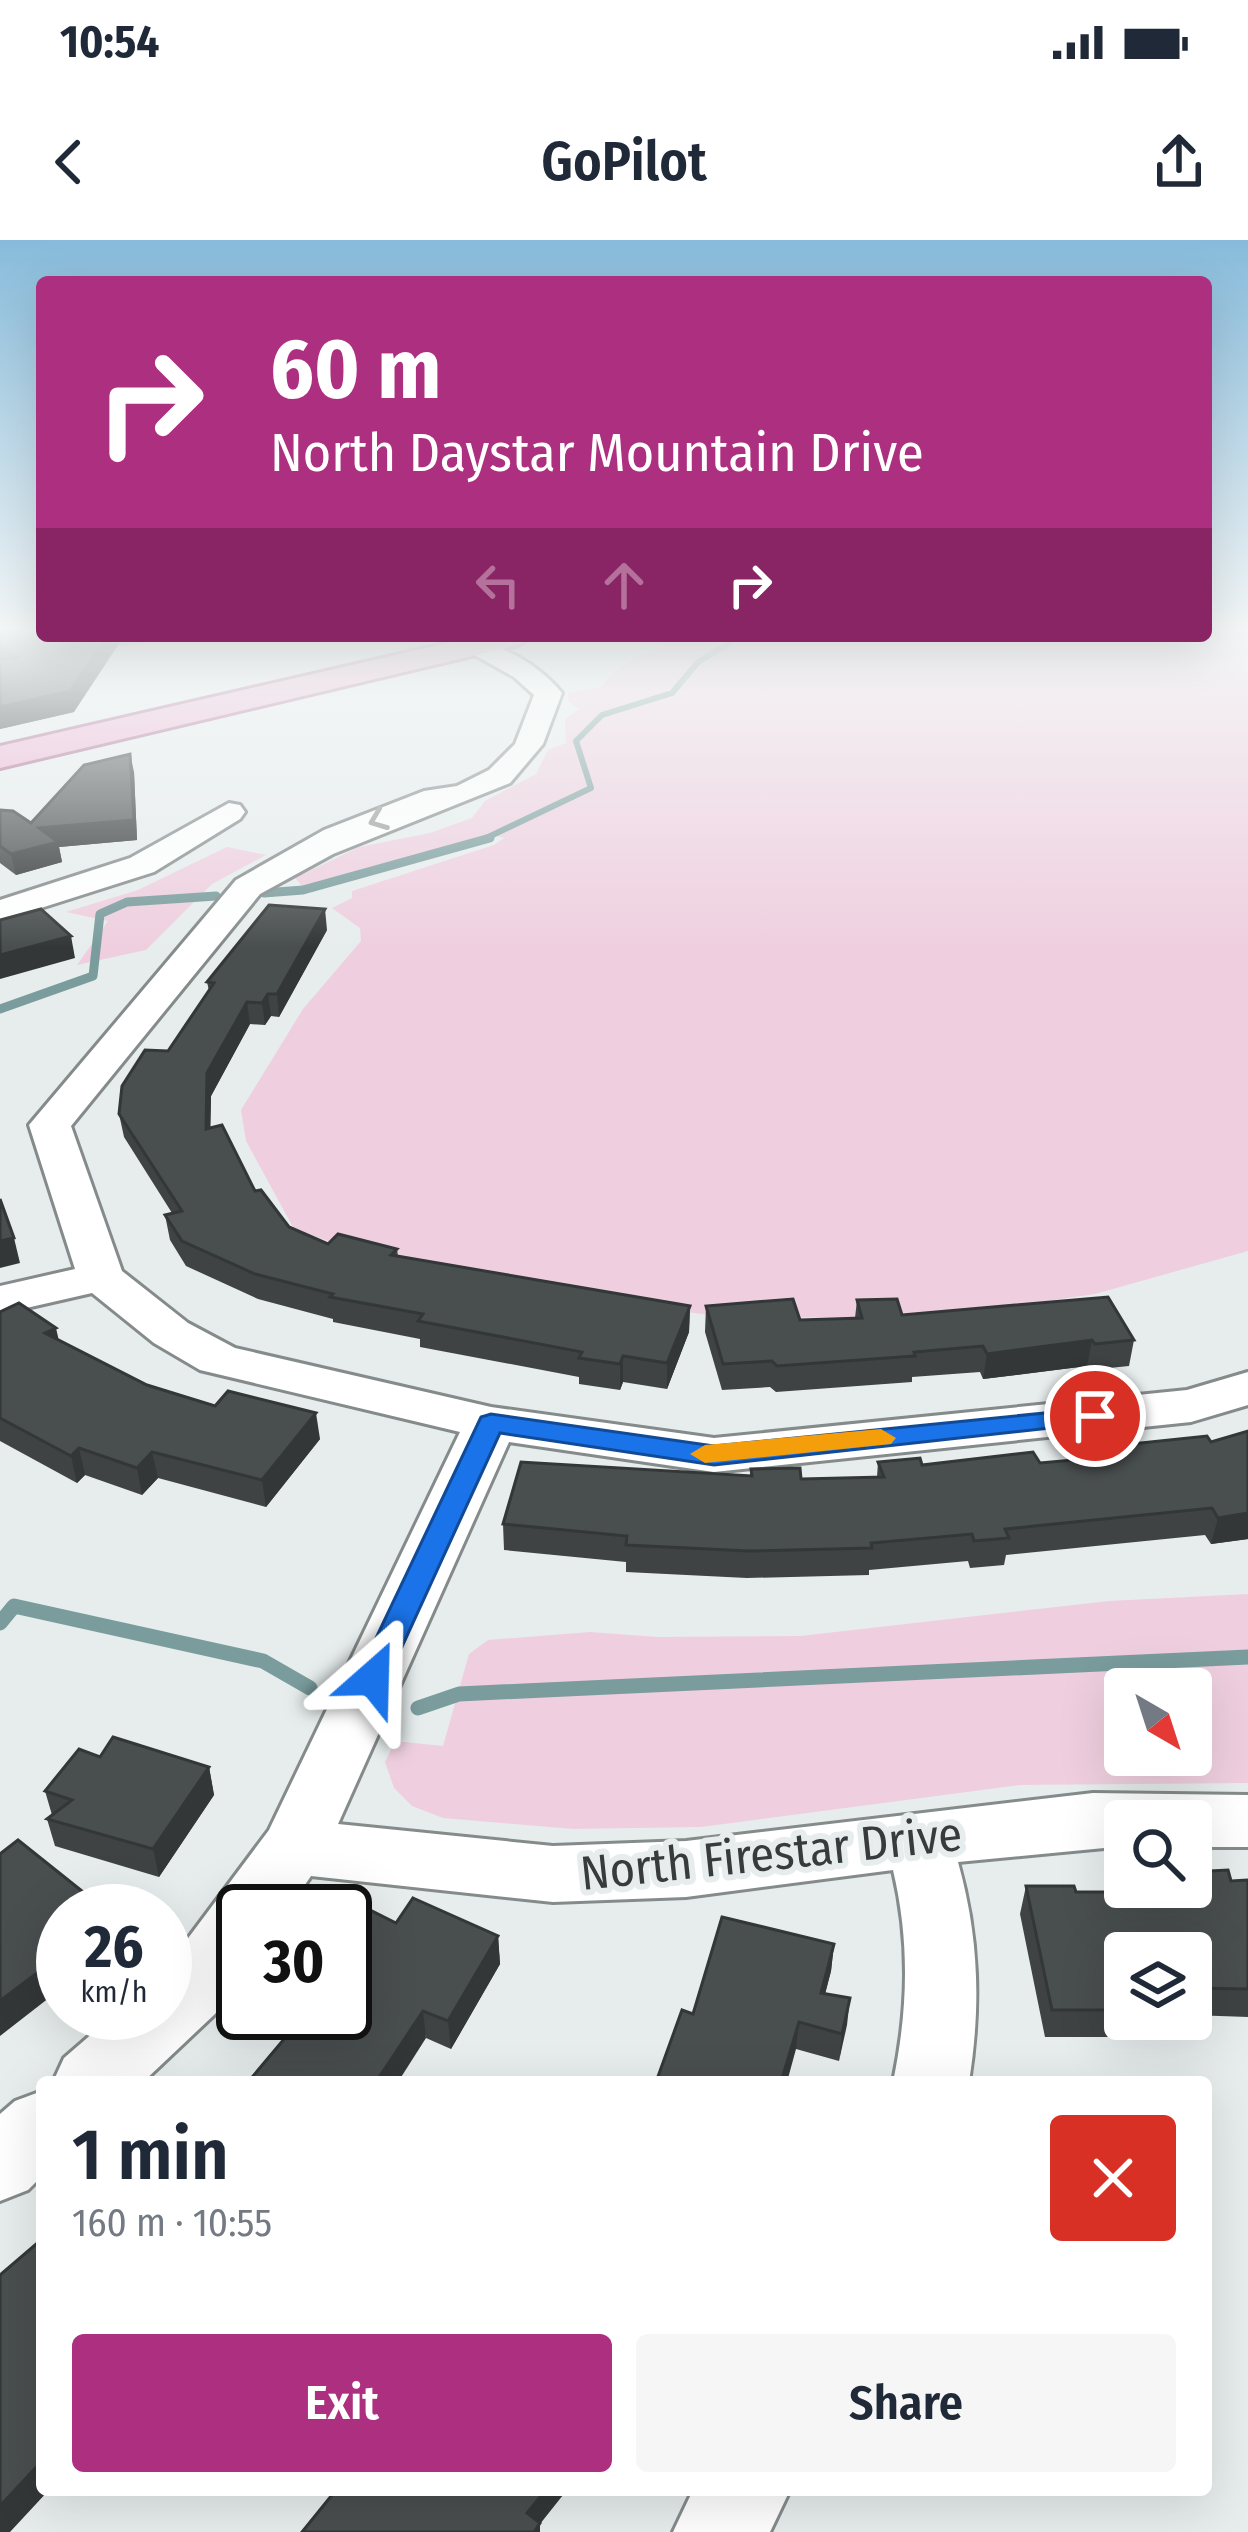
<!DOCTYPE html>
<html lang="en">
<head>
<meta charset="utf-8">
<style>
  body { margin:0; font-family:"Fira Sans Condensed",sans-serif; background:#f6f6f7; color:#1f2937; height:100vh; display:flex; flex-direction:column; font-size:45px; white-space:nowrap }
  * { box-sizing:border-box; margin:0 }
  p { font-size:39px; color:#747a83 }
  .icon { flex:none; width:66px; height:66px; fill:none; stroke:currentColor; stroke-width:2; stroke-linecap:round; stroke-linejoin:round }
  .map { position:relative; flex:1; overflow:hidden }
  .details { position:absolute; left:36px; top:1836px; width:1176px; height:420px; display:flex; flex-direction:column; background:#fff; border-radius:12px; box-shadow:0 12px 48px #0002 }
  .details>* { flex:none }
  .top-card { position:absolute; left:36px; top:36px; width:1176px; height:366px; border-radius:12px; box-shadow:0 12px 48px #0002; background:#ad2f7f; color:#fff; overflow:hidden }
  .needle { width:78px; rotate:141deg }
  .controls { position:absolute; left:1104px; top:1428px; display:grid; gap:24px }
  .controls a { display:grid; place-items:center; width:108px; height:108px; border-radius:12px; background:#fff; box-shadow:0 12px 48px #0002; font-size:60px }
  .speed { position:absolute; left:36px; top:1644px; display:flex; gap:24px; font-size:60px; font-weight:700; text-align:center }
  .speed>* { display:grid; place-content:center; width:156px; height:156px; border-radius:50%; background:#fff; box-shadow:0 12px 48px #0002; line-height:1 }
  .speed small { font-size:30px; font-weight:400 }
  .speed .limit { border:6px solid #111; border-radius:18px; background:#fff; color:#111 }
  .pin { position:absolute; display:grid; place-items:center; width:102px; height:102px; color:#fff; margin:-51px; border:6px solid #fff; border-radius:50%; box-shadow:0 3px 12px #0007 }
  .me { position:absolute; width:132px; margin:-66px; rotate:25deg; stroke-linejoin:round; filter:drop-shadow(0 0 9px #0008) }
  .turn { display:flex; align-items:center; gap:42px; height:252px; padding:0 36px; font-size:54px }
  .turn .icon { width:156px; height:156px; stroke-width:2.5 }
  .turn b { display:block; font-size:84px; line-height:102px }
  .lanes { display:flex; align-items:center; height:114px; padding:0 36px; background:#0003; justify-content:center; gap:60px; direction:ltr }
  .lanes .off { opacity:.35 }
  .round { display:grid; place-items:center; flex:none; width:126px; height:126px; border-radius:12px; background:#f6f6f7 }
  .summary { display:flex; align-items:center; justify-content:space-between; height:204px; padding:0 36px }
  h1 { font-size:72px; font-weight:600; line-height:90px }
  .button { display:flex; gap:24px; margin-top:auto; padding:24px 36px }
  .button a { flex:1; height:138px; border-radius:12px; background:#ad2f7f; color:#fff; font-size:48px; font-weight:600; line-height:138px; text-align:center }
  .button a+a { background:#f6f6f7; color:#1f2937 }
  .status { display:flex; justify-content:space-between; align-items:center; height:84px; padding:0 60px; background:#fff; direction:ltr }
  .status svg { height:33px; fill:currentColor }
  header { display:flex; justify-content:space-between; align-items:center; height:156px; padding:0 36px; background:#fff; font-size:54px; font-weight:600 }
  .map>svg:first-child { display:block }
  .green { fill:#efcfdf; fill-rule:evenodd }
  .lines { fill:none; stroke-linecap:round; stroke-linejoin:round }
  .stream-far2 { stroke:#7a9c9d; stroke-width:6 }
  .stream-far1 { stroke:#7a9c9d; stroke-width:9 }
  .stream { stroke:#7a9c9d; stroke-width:15 }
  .minor-casing { stroke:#858b8b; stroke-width:6 }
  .major-casing { stroke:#a7668c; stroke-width:6 }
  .minor { fill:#fff; fill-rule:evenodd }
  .major { fill:#eeb1d4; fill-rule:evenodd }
  .wall { fill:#3f4343 }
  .shaded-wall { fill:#333737 }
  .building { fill:#494e4e; stroke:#333737; stroke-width:3 }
  .oneway { stroke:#9c9d9d }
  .route { fill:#1a73e8; stroke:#114b97; stroke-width:3 }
  .slow { fill:#f59e0b }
  .labels { text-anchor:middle; stroke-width:12; stroke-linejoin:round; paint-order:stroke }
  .near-street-label { font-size:48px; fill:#383b3b; stroke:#e7eded }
</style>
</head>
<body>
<div class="status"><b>10:54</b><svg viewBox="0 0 49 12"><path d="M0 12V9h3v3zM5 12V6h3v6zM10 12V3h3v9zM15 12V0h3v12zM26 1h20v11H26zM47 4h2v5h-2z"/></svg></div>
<header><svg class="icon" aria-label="back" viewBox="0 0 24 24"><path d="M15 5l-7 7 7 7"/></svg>GoPilot<svg class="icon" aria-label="share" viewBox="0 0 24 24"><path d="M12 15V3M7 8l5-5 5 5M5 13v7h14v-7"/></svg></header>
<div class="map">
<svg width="1248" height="2292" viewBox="0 0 1248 2292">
  <rect width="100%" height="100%" fill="#e7eded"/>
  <g class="green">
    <path d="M1206 387H1248V1011L1095 1054 998 1068 876 1077 734 1078 606 1062 348 1008 294 989 246 901 241 870 303 769 361 701 360 688 332 668 352 658V651L494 605 504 598 497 596 356 640 303 647 295 638 359 607 430 593 472 578 485 561 536 534 548 510 566 503 565 479 579 469 568 461V453L601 447C620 417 662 407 694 396H1206Z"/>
    <path d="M227 607 266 615 212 644 146 710 77 725 108 681 66 672 138 650Z"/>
    <path d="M1248 1354V1543L1019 1545 701 1587 573 1589 443 1578 412 1566 394 1548 385 1522 395 1501 443 1506 469 1414 488 1400 590 1392 658 1397 800 1396 1109 1361ZM1125 1449H1191V1515H1125Z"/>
  </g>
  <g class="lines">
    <g class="stream-far2">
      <path d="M107 406 159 396"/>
      <path d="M480 601 591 548 576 501 602 475 672 453 698 422 741 396"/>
    </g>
    <g class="stream-far1">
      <path d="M264 653 303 650 490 598"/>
      <path d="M0 769 93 736 100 674 127 662 216 656"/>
    </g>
    <g class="stream">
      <path d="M0 1383 14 1366 263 1421 310 1448"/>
      <path d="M418 1468 459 1454 1248 1417"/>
    </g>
    <defs>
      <g id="minor">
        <path d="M441 396C486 396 533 418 562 453L543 504 510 543 333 614 260 654 71 886 122 1031 188 1083 235 1108 491 1167 714 1198 1187 1150 1248 1132V1165L1191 1182 714 1232 509 1202 338 1584 553 1606 686 1601 1093 1553 1248 1555V1607H1191V1581H1125V1606L958 1622C979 1697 981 1766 969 1842H893C908 1770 910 1702 893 1630L686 1657 553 1662 311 1636 287 1671H243V1734L215 1774 143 1842H53L64 1818 116 1773H165V1729L269 1590 460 1192 200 1130 154 1103 92 1053 0 1074V1046L75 1029 29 885 236 640 324 590 424 551 457 546 489 530 515 504 534 455 514 437Z"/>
        <path d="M229 563 240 565 245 572 240 579 154 632 0 681V660L130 618Z"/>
        <path d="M42 1851V1936L28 1950 0 1961V1874L15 1861Z"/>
        <path d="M693 2250H790L770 2292H673Z"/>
      </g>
      <path id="major" d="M478 396H534L518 405 0 528V506Z"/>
    </defs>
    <use href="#minor" class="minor-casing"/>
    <use href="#major" class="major-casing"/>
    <use href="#minor" class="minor"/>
    <use href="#major" class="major"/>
  </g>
  <g class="wall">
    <path d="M0 387 74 472 0 489Z"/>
    <path d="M134 532 137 600 59 607 62 622 16 635 0 623V570L31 583Z"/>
    <path d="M327 690 279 777 271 776 265 785 250 784 211 856 210 888 255 951 289 987 328 1004 397 1009 398 1016 690 1066 689 1092 667 1149 623 1142 620 1150 579 1144V1137L420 1107V1099L333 1082V1079L258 1059 186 1026 170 1000 165 975 172 973 124 897 119 874 168 811 209 751 207 742Z"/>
    <path d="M857 1060 902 1075 1134 1100 1129 1126 1090 1130 1087 1126 983 1139 980 1132 912 1137V1142L776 1152 770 1147 722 1150 705 1092 706 1066 800 1080 855 1078Z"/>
    <path d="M0 1072 147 1145 320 1199 266 1267 158 1238 142 1255 85 1235 77 1243 0 1201Z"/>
    <path d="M1248 1191V1299L1211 1304 1205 1295 1006 1315 1004 1325 970 1328 968 1321 869 1330V1335L747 1338 626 1332V1322L504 1310 503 1284 750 1236 751 1229 801 1239 877 1237 878 1222 922 1225 1040 1223 1110 1217 1112 1206 1211 1202Z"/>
    <path d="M100 1517 209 1527 214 1555 159 1637 55 1606 47 1579 52 1575 45 1551Z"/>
    <path d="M1248 1640V1777L1191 1775V1713H1125V1779H1185L1179 1797H1045L1020 1674 1026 1646 1076 1652H1171L1172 1647H1191L1231 1641Z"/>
    <path d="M396 1683 498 1696 500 1724 451 1809 426 1798Z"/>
    <path d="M834 1704 831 1731 825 1754 850 1758 839 1821 796 1809 693 1774Z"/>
  </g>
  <g class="shaded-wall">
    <path d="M108 396H124L74 472 0 489V467Z"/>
    <path d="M130 514 134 532 137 600 59 607 62 622 16 635 11 614 39 588Z"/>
    <path d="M325 669 327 690 279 777 277 754Z"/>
    <path d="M71 696 75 718 0 739V715Z"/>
    <path d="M268 754 271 776 265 785 262 763Z"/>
    <path d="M247 762 250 784 211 856 210 913 206 889 207 833Z"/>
    <path d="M14 998 20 1023 0 1028V1001Z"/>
    <path d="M690 1066 689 1092 667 1149V1123Z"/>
    <path d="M56 1088 62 1114 45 1093Z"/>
    <path d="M1092 1100 1087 1126 983 1139 987 1114Z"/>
    <path d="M623 1116V1142L620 1150V1124Z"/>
    <path d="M316 1173 320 1199 266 1267 262 1240Z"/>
    <path d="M79 1208 85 1235 77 1243 71 1216Z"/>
    <path d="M152 1212 158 1238 142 1255 137 1228Z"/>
    <path d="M1248 1273V1299L1211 1304 1218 1278Z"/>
    <path d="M209 1527 214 1555 159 1637 153 1609Z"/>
    <path d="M498 1696 500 1724 451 1809 448 1781Z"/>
    <path d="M834 1704 831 1731 818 1781 821 1753Z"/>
    <path d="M63 1707V1747L0 1796V1761Z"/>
    <path d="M850 1758 847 1785 839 1821 842 1794Z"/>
    <path d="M423 1771 426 1798 398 1842H376Z"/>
    <path d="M799 1782 796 1809 787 1842H781Z"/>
    <path d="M42 2221V2250H49L10 2292H0V2266Z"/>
    <path d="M546 2250H567L540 2284V2292H534L527 2273Z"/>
  </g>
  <g class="building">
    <path d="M0 387H42V396H108L70 451 0 467V420L17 417 0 408Z"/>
    <path d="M130 514 134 580 39 588 58 602 11 614 0 606V570L13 571 31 583 84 525Z"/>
    <path d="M269 665 325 669 277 754H268L262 763 247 762 207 833 206 889 222 885 255 951 261 950 289 987 328 1004 338 994 397 1009 391 1015 690 1066 667 1123 623 1116 620 1124 579 1118 582 1112 418 1081 423 1074 330 1057 333 1054 255 1034 182 1001 165 975 182 971 119 874 122 846 145 810 168 811 214 743 207 742Z"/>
    <path d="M41 669 71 696 0 715V680Z"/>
    <path d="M0 959 14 998 0 1001Z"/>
    <path d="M1108 1057 1134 1100 1095 1104 1092 1100 987 1114 983 1106 914 1112 915 1116 777 1126 772 1121 723 1124 706 1066 793 1059 800 1080 862 1078 857 1060 897 1059 902 1075Z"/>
    <path d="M19 1063 56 1088 45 1093 147 1145 215 1166 228 1151 316 1173 262 1240 152 1212 137 1228 79 1208 71 1216 0 1178V1072Z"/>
    <path d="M1248 1191V1273L1218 1278 1212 1268 1005 1289 1009 1298 974 1301 972 1294 871 1303 872 1308 749 1311 626 1305 627 1296 503 1284 521 1222 752 1236 751 1229 800 1228 801 1239 884 1237 878 1222 920 1218 922 1225 1033 1212 1040 1223 1118 1216 1112 1206 1207 1196 1211 1202Z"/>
    <path d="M113 1497 209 1527 153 1609 47 1579 72 1560 45 1551 79 1509 100 1517Z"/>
    <path d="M18 1600 107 1671H63V1707L53 1716 57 1718 0 1761V1614Z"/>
    <path d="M1228 1630 1231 1641 1248 1640V1749L1191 1748V1713H1125V1770H1052L1026 1646H1074L1076 1652H1180L1179 1647H1191V1632Z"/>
    <path d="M413 1658 498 1696 448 1781 423 1771 376 1842H248L306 1773H345V1671H342L350 1660 396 1683Z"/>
    <path d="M722 1677 834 1704 821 1753 850 1758 842 1794 799 1782 781 1842H656L682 1770 693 1774Z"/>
    <path d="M42 1999V2221L0 2266V2035Z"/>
    <path d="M336 2250H546L527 2273 540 2283 534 2292H302Z"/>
  </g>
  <defs><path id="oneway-chevron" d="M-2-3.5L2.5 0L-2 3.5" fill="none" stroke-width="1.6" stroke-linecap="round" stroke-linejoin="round" transform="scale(3)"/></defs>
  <use class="oneway" href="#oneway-chevron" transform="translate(378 580) rotate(159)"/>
  <linearGradient id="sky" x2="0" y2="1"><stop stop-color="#87bbdb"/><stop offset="0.55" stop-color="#f4f7f7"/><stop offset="1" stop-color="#f4f7f7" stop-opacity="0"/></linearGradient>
  <rect width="1248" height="708" fill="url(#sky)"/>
  <path class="route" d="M1095 1168 1105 1170 1109 1176 1105 1182 714 1225 500 1193 384 1446H361L357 1438 481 1177 491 1174 714 1206Z"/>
  <path class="slow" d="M881 1189 896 1198 891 1204 705 1223 690 1214 705 1205Z"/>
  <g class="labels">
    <g class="near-street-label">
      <text transform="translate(771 1613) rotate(-6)" y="17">North Firestar Drive</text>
    </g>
  </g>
</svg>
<div class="controls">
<a><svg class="needle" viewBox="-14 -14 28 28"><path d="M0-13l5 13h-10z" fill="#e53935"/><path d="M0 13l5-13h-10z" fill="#747a83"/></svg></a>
<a><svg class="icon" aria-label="search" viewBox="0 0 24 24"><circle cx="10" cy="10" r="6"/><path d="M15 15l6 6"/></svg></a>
<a><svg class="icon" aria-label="layers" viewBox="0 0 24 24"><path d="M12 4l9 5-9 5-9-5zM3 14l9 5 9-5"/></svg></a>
</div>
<div class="speed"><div>26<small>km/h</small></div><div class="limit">30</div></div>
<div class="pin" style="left:1095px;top:1176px;background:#d93025"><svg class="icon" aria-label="arrive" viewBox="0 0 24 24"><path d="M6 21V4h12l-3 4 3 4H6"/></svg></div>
<svg class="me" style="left:373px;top:1438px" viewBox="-20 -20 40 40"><path d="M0-17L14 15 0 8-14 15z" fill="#1a73e8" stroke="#fff" stroke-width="4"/></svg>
<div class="top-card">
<div class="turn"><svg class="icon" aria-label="right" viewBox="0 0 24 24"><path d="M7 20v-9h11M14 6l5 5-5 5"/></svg><div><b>60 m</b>North Daystar Mountain Drive</div></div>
<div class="lanes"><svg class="icon off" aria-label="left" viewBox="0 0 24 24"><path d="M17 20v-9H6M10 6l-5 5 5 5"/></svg><svg class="icon off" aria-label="ahead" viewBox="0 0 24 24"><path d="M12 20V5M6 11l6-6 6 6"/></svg><svg class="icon" aria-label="right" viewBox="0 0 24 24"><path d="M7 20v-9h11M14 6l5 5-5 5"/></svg></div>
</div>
<section class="details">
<div class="summary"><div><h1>1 min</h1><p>160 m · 10:55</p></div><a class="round" style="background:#d93025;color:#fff"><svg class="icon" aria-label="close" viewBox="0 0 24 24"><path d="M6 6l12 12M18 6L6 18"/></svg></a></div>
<div class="button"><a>Exit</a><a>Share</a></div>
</section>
</div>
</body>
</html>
